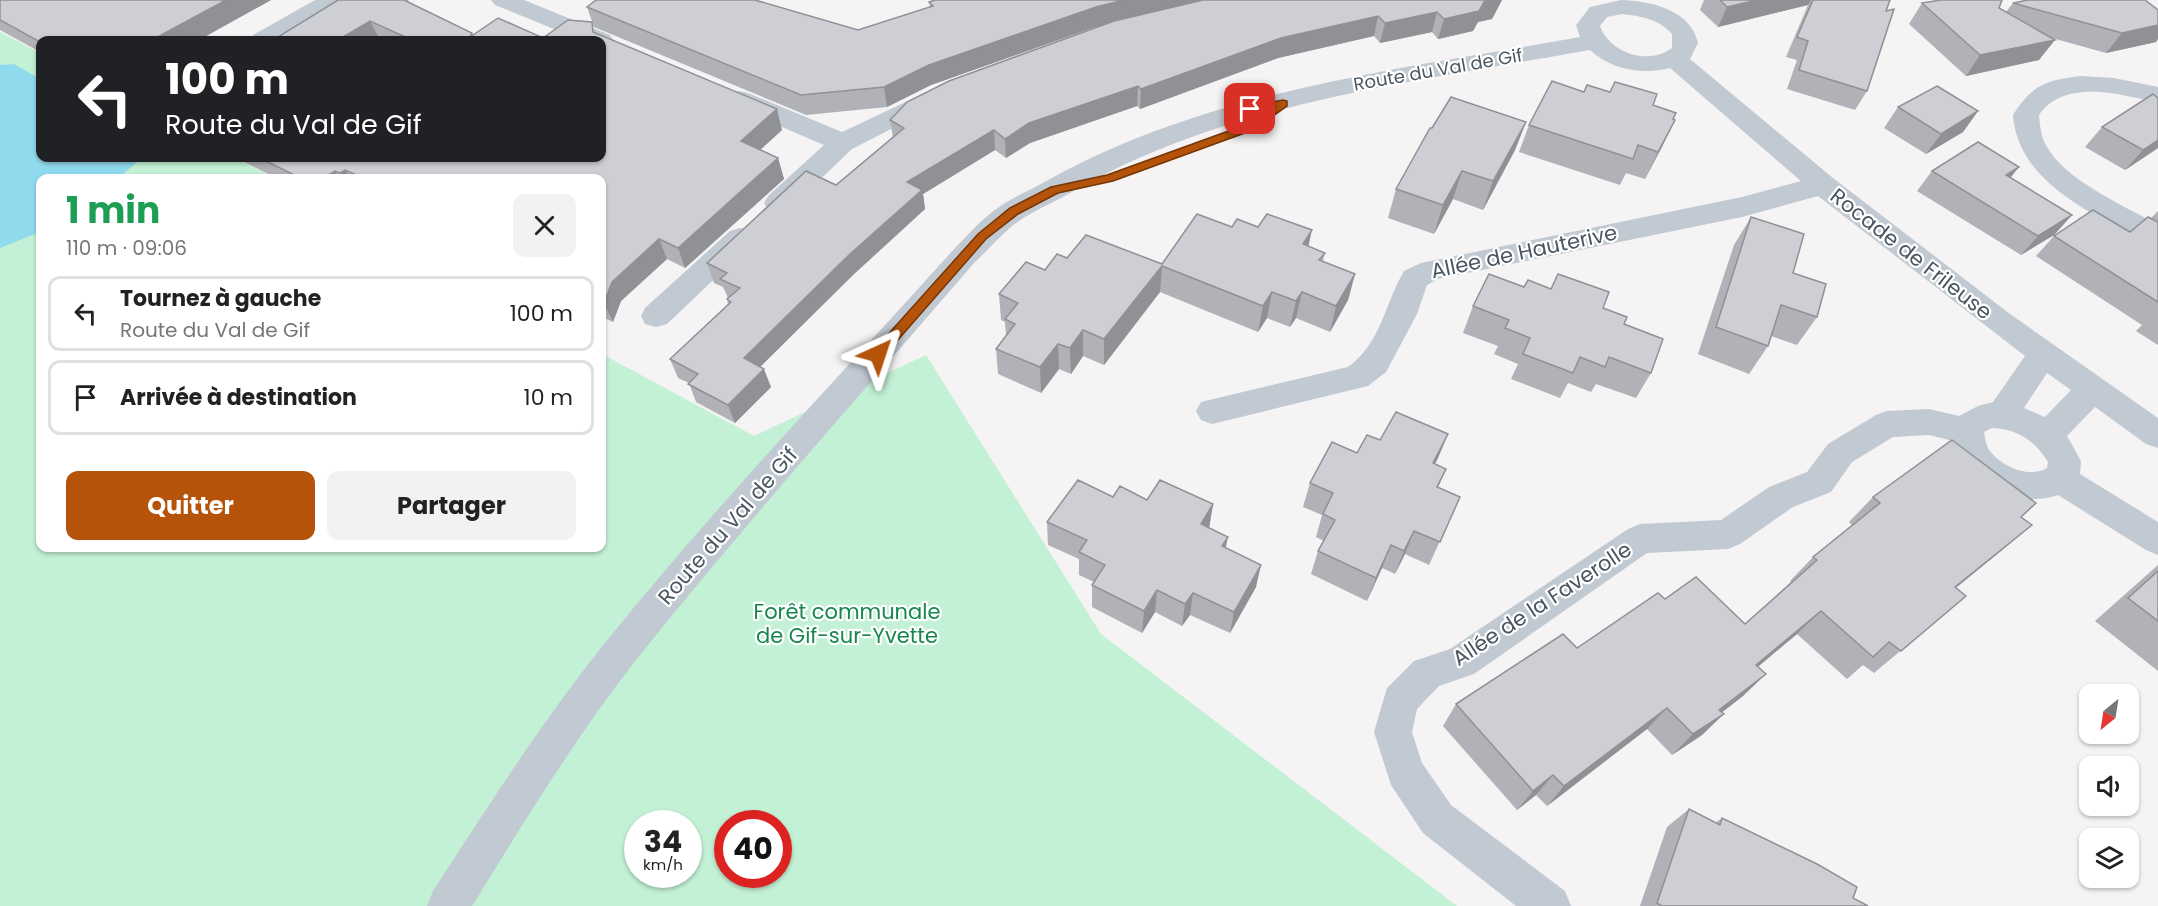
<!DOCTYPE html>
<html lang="fr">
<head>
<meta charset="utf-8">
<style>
  body { margin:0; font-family:Poppins,sans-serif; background:#f2f2f2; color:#222; height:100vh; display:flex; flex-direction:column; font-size:22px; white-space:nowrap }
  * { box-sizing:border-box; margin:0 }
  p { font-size:20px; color:#767676 }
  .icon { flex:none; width:33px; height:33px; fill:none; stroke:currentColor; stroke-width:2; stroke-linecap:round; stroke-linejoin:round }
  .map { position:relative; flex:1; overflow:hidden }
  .drawer { position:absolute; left:36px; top:174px; width:570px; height:378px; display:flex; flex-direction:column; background:#fff; border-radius:12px; box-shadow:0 2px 4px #0004 }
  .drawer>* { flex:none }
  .top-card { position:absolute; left:36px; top:36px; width:570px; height:126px; border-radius:12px; box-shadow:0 2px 4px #0004; background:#202124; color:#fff; overflow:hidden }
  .needle { width:39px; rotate:210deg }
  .tools { position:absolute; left:2079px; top:684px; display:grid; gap:12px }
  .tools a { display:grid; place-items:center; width:60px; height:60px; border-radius:12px; background:#fff; box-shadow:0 2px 4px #0004; font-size:30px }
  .speed { position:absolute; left:624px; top:810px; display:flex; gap:12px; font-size:30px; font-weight:700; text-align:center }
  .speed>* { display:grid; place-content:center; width:78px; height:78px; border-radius:50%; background:#fff; box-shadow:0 2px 4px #0004; line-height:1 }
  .speed small { font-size:15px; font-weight:400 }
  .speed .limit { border:9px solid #d22; background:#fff; color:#111 }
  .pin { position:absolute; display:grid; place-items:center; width:51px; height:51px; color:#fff; margin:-26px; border-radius:12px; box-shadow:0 3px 9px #0006 }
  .me { position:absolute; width:66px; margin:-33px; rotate:42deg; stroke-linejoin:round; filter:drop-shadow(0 0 4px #0008) }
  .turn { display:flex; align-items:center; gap:21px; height:126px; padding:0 30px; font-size:27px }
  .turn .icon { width:78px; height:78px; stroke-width:2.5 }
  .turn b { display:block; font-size:42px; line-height:51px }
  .round { display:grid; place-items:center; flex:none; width:63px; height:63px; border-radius:12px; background:#f2f2f2 }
  .headline { display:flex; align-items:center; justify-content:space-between; height:102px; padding:0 30px }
  h1 { font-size:36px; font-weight:700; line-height:45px; color:#1e9e55 }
  .action { display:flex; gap:12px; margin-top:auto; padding:12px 30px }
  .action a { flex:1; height:69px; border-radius:12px; background:#b45309; color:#fff; font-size:24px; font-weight:700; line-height:69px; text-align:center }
  .action a+a { background:#f2f2f2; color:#222 }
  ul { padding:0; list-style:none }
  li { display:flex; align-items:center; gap:18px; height:75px; margin:0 12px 9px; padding:0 18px; border:3px solid #e0e0e0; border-radius:12px }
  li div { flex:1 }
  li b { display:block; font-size:22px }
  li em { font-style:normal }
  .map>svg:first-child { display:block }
  .green { fill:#c3f1d5; fill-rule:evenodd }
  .water { fill:#90daee }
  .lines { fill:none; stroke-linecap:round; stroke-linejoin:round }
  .minor { fill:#c1cad2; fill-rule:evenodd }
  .wall { fill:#b0b2b7 }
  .shaded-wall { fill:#909195 }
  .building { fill:#cdcfd5; stroke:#909195; stroke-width:1.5 }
  .route { fill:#b45309; stroke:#753606; stroke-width:1.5 }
  .labels { text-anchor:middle; stroke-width:4.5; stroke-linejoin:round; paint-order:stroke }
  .far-street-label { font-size:18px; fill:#4a5661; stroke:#fff }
  .street-label { font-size:21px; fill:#4a5661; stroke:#fff }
  .park-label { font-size:21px; fill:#17864f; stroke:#fff }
</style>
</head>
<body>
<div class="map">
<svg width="2158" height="906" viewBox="0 0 2158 906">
  <rect width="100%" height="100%" fill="#f5f3f3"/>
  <path class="green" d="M0 32 40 53V158H234L275 178H40V548H602V354L754 436 926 355 1101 634 1457 906H0ZM638 824H688V874H638ZM728 824H778V874H728Z"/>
  <path class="water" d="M14 64 40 79V158H142L118 178H40V232L0 248V65Z"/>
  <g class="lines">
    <g class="minor">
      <path d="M315 0H345L341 5 279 40H250L253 35Z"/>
      <path d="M491 0H524L610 35 613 40 610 45 602 47V40H581L495 5Z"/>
      <path d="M1621 0C1651 1 1691 10 1698 43L1690 59 1833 178 2010 314 2158 418V448L2146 444 2095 407 2067 436 2081 461 2080 474 2158 522V555L2146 550 2058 495C2014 510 1964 485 1953 441L1929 435 1893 437 1852 462 1831 492 1793 507 1740 544 1728 549 1647 553 1474 674 1439 686 1417 709 1412 732 1422 763 1451 805 1565 891 1571 906H1516L1423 833 1391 785 1374 732 1387 688 1414 661 1450 649 1628 529 1640 524 1721 520 1769 487 1807 472 1828 444 1876 415 1887 411 1929 409 1959 416 1978 406 1993 402 2025 356 1818 196 1742 217 1438 279 1427 285 1417 314 1386 372 1368 386 1212 424 1201 420 1196 411 1201 402 1348 367C1382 342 1384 305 1404 271L1421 263 1742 197 1801 181 1670 68C1643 75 1611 70 1590 50 1414 82 1227 102 1070 193 1051 204 1028 213 1011 227 998 238 987 251 975 262 861 394 745 524 636 660 575 738 524 822 472 906H427L433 891C489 805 544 718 609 638 718 503 839 377 955 248 967 236 978 223 991 213 1008 199 1031 190 1050 179 1210 90 1402 69 1580 37L1576 25 1590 7ZM1622 14C1640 16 1659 19 1672 34V48C1648 66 1610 53 1600 26L1607 17ZM2047 373 2071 390 2045 417 2024 408ZM1992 428C2018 429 2035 441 2048 462L2047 468C2029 479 2001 466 1990 451 1986 446 1985 438 1984 432Z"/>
      <path d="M2081 76 2114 78 2158 87V103C2121 94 2064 78 2039 115 2040 126 2041 138 2047 147 2065 180 2125 206 2158 225V248L2148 245C2096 214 2018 184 2013 115 2032 85 2046 80 2081 76Z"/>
      <path d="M931 90 940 92 944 98 940 104 852 149 788 210 778 213 768 210 764 203 768 196 824 145 730 105 726 99 730 93 739 91 748 93 842 132Z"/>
      <path d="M740 228 750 231 754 238 750 245 667 324 656 327 645 324 641 316 645 308 730 231Z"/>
    </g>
  </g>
  <g class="wall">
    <path d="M0 0H271L199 40H40V52L0 30Z"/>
    <path d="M338 0H408L409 2 472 33 473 35 543 38 596 33 782 130 760 150 778 158 784 179 685 268 667 259 621 301 613 322 602 317V178H276L236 158H602V40H273Z"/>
    <path d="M935 0H1502L1492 19 1478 22 1473 31 1438 39 1432 32 1380 43 1374 36 1278 58 1140 109 1137 106 1030 143 1006 158 995 150 923 194 925 209 854 274 760 367 771 387 735 423 696 402 689 383 678 378 670 359 728 304 727 299 728 298 723 287 714 283 707 263 836 185 893 138 890 120 1105 24 1095 27 931 85 887 107 806 115 594 27 587 7 858 30 930 7 929 2Z"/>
    <path d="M1704 0H1890L1886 11 1867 91 1855 110 1787 89 1797 60 1786 57 1808 5 1718 27 1700 10Z"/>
    <path d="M1922 3 1999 8 2006 12 2013 3 2158 10V39L2156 42 2106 53 2052 38 2039 60 1966 76 1909 24Z"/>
    <path d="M1584 92 1653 105 1675 120 1645 179 1626 173 1620 185 1519 152 1529 125Z"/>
    <path d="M1898 107 1978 111 1963 132 1926 154 1884 128Z"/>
    <path d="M1526 122 1515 150 1483 210 1453 199 1434 234 1388 218 1396 189 1432 128Z"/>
    <path d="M2102 127 2158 148 2125 170 2085 147Z"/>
    <path d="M2019 167 2010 177 2072 215 2054 235 2021 255 1917 191 1932 171Z"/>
    <path d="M2158 211V345L2136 331 2142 325 2036 256 2054 236 2130 232 2151 218Z"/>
    <path d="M1751 217 1793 273 1817 317 1797 345 1771 336 1768 346 1749 374 1698 354 1734 245Z"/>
    <path d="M1308 246 1325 253 1323 261 1355 274 1348 300 1330 332 1296 318 1290 327 1267 318 1258 332 1160 292 1104 365 1083 356 1071 374 1059 369 1041 393 998 374 996 349 1006 336 1005 322 1001 320 999 294 1067 258 1162 264Z"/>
    <path d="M1524 287 1551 289 1603 308 1624 324 1651 373 1636 398 1596 384 1591 392 1568 383 1560 398 1511 379 1518 364 1494 354 1498 346 1463 333 1473 306Z"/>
    <path d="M1448 434 1435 464 1446 469 1438 488 1460 497 1429 565 1405 554 1395 574 1382 568 1367 601 1311 574 1318 551 1324 541 1316 537 1322 515 1303 507 1310 483 1380 440Z"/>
    <path d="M1113 497 1213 504 1209 528 1256 587 1230 633 1190 615 1182 626 1155 612 1142 633 1092 607V585L1094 582 1079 575V559L1048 545 1047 522Z"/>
    <path d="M1873 497 2021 517 2002 550 1956 588 1966 596 1874 673 1863 665 1847 679 1797 634 1758 666 1743 696 1722 712 1702 735 1672 755 1647 729 1547 806 1536 795 1517 810 1443 726 1456 704 1577 648 1665 599 1745 624 1791 582 1790 581 1813 557 1852 525 1849 522Z"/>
    <path d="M2158 565V671L2095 621Z"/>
    <path d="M1689 809 1715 823 1722 818 1853 898 1868 906H1640L1667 827Z"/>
  </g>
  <g class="shaded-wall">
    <path d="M226 0H271L199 40H152Z"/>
    <path d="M1124 0H1205L1095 27 931 85 887 107 884 87 929 65 1096 7Z"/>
    <path d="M1493 0H1502L1492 19 1478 22 1473 31 1438 39 1444 19 1484 2Z"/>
    <path d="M1757 0H1811L1808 5 1718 27 1727 7Z"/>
    <path d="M1437 12 1432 32 1380 43 1385 23Z"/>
    <path d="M1378 16 1374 36 1278 58 1140 109 1141 89 1281 38Z"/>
    <path d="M370 21 380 40H338Z"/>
    <path d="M2158 25V39L2156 42 2106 53 2122 33Z"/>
    <path d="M2055 40 2039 60 1966 76 1980 55Z"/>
    <path d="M1138 86 1137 106 1030 143 1006 158 1005 139 1029 123Z"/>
    <path d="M777 109 782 130 747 162 741 141Z"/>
    <path d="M1978 111 1963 132 1926 154 1941 134Z"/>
    <path d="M1675 120 1662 147 1645 179 1658 152Z"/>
    <path d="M1526 122 1515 150 1483 210 1493 181Z"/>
    <path d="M994 130 995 150 923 194 925 209 854 274 750 377 744 358 850 254 907 182Z"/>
    <path d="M2158 140V148L2125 170 2143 150Z"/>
    <path d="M417 158H451L428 178Z"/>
    <path d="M778 158 784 179 685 268 678 248Z"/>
    <path d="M2019 167 2003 187 2006 175Z"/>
    <path d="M345 170 351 178H344L340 173Z"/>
    <path d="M335 171 340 178H324Z"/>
    <path d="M1462 171 1453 199 1434 234 1443 205Z"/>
    <path d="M2072 215 2054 235 2021 255 2038 236Z"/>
    <path d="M1312 230 1306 257 1303 244Z"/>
    <path d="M659 239 667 259 621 301 613 322 604 303 612 282Z"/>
    <path d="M1162 266 1160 292 1104 365V339Z"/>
    <path d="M1355 274 1348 300 1330 332 1336 306Z"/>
    <path d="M1272 292 1267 318 1258 332 1263 306Z"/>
    <path d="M1302 292 1296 318 1290 327 1296 301Z"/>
    <path d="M1083 330V356L1071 374 1070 348Z"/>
    <path d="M1058 344 1059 369 1041 393 1040 367Z"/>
    <path d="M764 369 771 387 735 423 728 405Z"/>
    <path d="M1448 434 1438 458 1423 487 1433 463Z"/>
    <path d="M1213 504 1209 528 1201 524Z"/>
    <path d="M2032 525 2002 550 1927 611 1955 587Z"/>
    <path d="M1414 531 1405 554 1395 574 1404 551Z"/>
    <path d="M1228 537 1223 560 1222 546Z"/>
    <path d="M1391 545 1382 568 1367 601 1376 578Z"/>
    <path d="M1261 565 1256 587 1230 633 1234 612Z"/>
    <path d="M1157 590 1155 612 1142 633 1144 611Z"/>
    <path d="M1193 593 1190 615 1182 626 1185 604Z"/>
    <path d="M1821 611 1797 634 1734 687 1756 665Z"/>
    <path d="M1766 674 1743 696 1698 731 1719 710Z"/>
    <path d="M1667 708 1647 729 1547 806 1564 786Z"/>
    <path d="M1724 714 1702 735 1672 755 1693 734Z"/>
    <path d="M1553 775 1536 795 1517 810 1533 791Z"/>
  </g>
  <g class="building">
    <path d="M0 0H226L152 40H40V42L0 20Z"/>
    <path d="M338 0H404L472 33 470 37 498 18 543 38 568 20 592 22 593 32 777 109 741 141 778 158 678 248 659 239 612 282 604 303 602 301V178H364L345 170 340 173 335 171 324 178H300L260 158H417H416L443 159 447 158H602V40H412L370 21 338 40H273Z"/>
    <path d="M596 0H755L858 30 933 6 929 2 935 0H1124L1096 7 929 65 884 87 801 95 587 7Z"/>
    <path d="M1203 0H1493L1484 2 1479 11 1444 19 1437 12 1385 23 1378 16 1281 38 1141 89 1138 86 1029 123 1005 139 994 130 907 182 922 190 850 254 744 358 764 369 728 405 688 384 698 374 670 359 731 302 727 299 740 288 720 279 727 273 707 263 806 171 836 185 904 128 890 120 907 102 949 81 1114 21Z"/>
    <path d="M1720 0H1757L1727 7Z"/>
    <path d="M1813 0H1890L1886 11 1894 9 1867 91 1799 70 1808 41 1797 37Z"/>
    <path d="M1941 0H2002L1999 8 2055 40 1980 55 1922 3Z"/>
    <path d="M2028 0H2145L2158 10V25L2122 33 2013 3Z"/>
    <path d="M1552 81 1584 92 1587 85 1610 92 1615 82 1657 94 1653 105 1676 113 1673 119 1675 120 1658 152 1638 145 1633 159 1529 125Z"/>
    <path d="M1937 86 1978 111 1941 134 1898 107Z"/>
    <path d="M2153 94 2158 98V140L2143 150 2102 127Z"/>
    <path d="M1451 97 1526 122 1493 181 1462 171 1443 205 1396 189 1430 128H1432Z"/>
    <path d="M1978 142 2019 167 2006 175 2072 215 2038 236 1932 171Z"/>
    <path d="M2093 210 2130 232 2148 217 2158 222V302L2054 236Z"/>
    <path d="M1197 214 1232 227 1237 219 1258 227 1267 214 1312 230 1303 244 1325 253 1319 260 1355 274 1336 306 1302 292 1296 301 1272 292 1263 306 1162 266 1104 339 1083 330 1070 348 1058 344 1040 367 996 349 1015 324 1005 319 1018 303 999 294 1026 262 1045 270 1057 254 1067 258 1086 235 1162 264Z"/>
    <path d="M1751 217 1804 234 1793 273 1826 284 1817 317 1781 305 1768 346 1716 327Z"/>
    <path d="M1489 274 1524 287 1528 280 1551 289 1558 274 1609 292 1603 308 1627 317 1624 324 1663 339 1651 373 1609 357 1605 367 1580 357 1573 373 1523 354 1530 338 1505 328 1509 320 1473 306Z"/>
    <path d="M1396 412 1448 434 1433 463 1446 469 1437 487 1460 497 1440 542 1414 531 1404 551 1391 545 1376 578 1318 551 1335 520 1323 514 1333 493 1310 483 1332 442 1357 453 1367 435 1380 440Z"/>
    <path d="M1952 440 2036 503 2021 517 2032 525 1955 587 1966 596 1901 651 1889 642 1873 657 1821 611 1756 665 1766 674 1719 710 1724 714 1693 734 1667 708 1564 786 1553 775 1533 791 1456 704 1563 634 1577 648 1658 593 1665 599 1696 577 1745 624 1817 560 1813 557 1880 503 1873 497Z"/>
    <path d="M1078 480 1113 497 1120 486 1147 500 1160 480 1213 504 1201 524 1228 537 1222 546 1261 565 1234 612 1193 593 1185 604 1157 590 1144 611 1092 585 1105 565 1079 552 1087 540 1047 522Z"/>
    <path d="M2158 571V621L2128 598Z"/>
    <path d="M1689 809 1720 825 1722 818 1817 864 1857 887 1853 898 1868 906H1662L1657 903Z"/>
  </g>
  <path class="route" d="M1283 100 1287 101V106L1253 130 1113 181 1058 193 1018 214 986 239 883 357H874V350L978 234 1010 208 1051 187 1107 175 1245 125 1267 110 1246 112V107Z"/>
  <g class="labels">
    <g class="far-street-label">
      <text transform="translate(1438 70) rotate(-10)" y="6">Route du Val de Gif</text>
    </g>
    <g class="street-label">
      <text transform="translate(1524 252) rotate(-12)" y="7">Allée de Hauterive</text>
      <text transform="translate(1911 254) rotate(38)" y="7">Rocade de Frileuse</text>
      <text transform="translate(728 526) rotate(-49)" y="7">Route du Val de Gif</text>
      <text transform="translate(1542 604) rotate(-33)" y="7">Allée de la Faverolle</text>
    </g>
    <g class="park-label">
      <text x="847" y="619">Forêt communale<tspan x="847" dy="24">de Gif-sur-Yvette</tspan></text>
    </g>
  </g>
</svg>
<div class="tools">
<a><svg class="needle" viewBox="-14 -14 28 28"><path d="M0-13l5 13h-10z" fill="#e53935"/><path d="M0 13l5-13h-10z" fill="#767676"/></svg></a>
<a><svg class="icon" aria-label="sound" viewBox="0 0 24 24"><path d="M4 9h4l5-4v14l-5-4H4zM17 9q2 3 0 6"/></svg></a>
<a><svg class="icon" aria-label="layers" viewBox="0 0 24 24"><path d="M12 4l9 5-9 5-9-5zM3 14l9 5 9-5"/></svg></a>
</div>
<div class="speed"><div>34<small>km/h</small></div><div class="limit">40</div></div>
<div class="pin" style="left:1250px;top:109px;background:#d93025"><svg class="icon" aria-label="arrive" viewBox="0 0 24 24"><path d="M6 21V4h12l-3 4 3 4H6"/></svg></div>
<svg class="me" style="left:878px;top:354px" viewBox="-20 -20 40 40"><path d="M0-17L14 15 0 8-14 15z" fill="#b45309" stroke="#fff" stroke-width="4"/></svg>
<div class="top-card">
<div class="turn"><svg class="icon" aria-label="left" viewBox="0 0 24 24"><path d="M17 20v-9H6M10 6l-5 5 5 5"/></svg><div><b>100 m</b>Route du Val de Gif</div></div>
</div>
<section class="drawer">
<div class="headline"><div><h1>1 min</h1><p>110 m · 09:06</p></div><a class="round"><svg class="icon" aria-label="close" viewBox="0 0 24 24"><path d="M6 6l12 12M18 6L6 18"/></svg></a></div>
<ul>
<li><svg class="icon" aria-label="left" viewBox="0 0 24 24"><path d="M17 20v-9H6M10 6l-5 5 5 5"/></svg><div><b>Tournez à gauche</b><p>Route du Val de Gif</p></div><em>100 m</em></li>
<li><svg class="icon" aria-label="arrive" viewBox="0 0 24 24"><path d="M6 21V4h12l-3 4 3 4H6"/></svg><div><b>Arrivée à destination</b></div><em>10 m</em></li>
</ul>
<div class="action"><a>Quitter</a><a>Partager</a></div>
</section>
</div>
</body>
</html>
